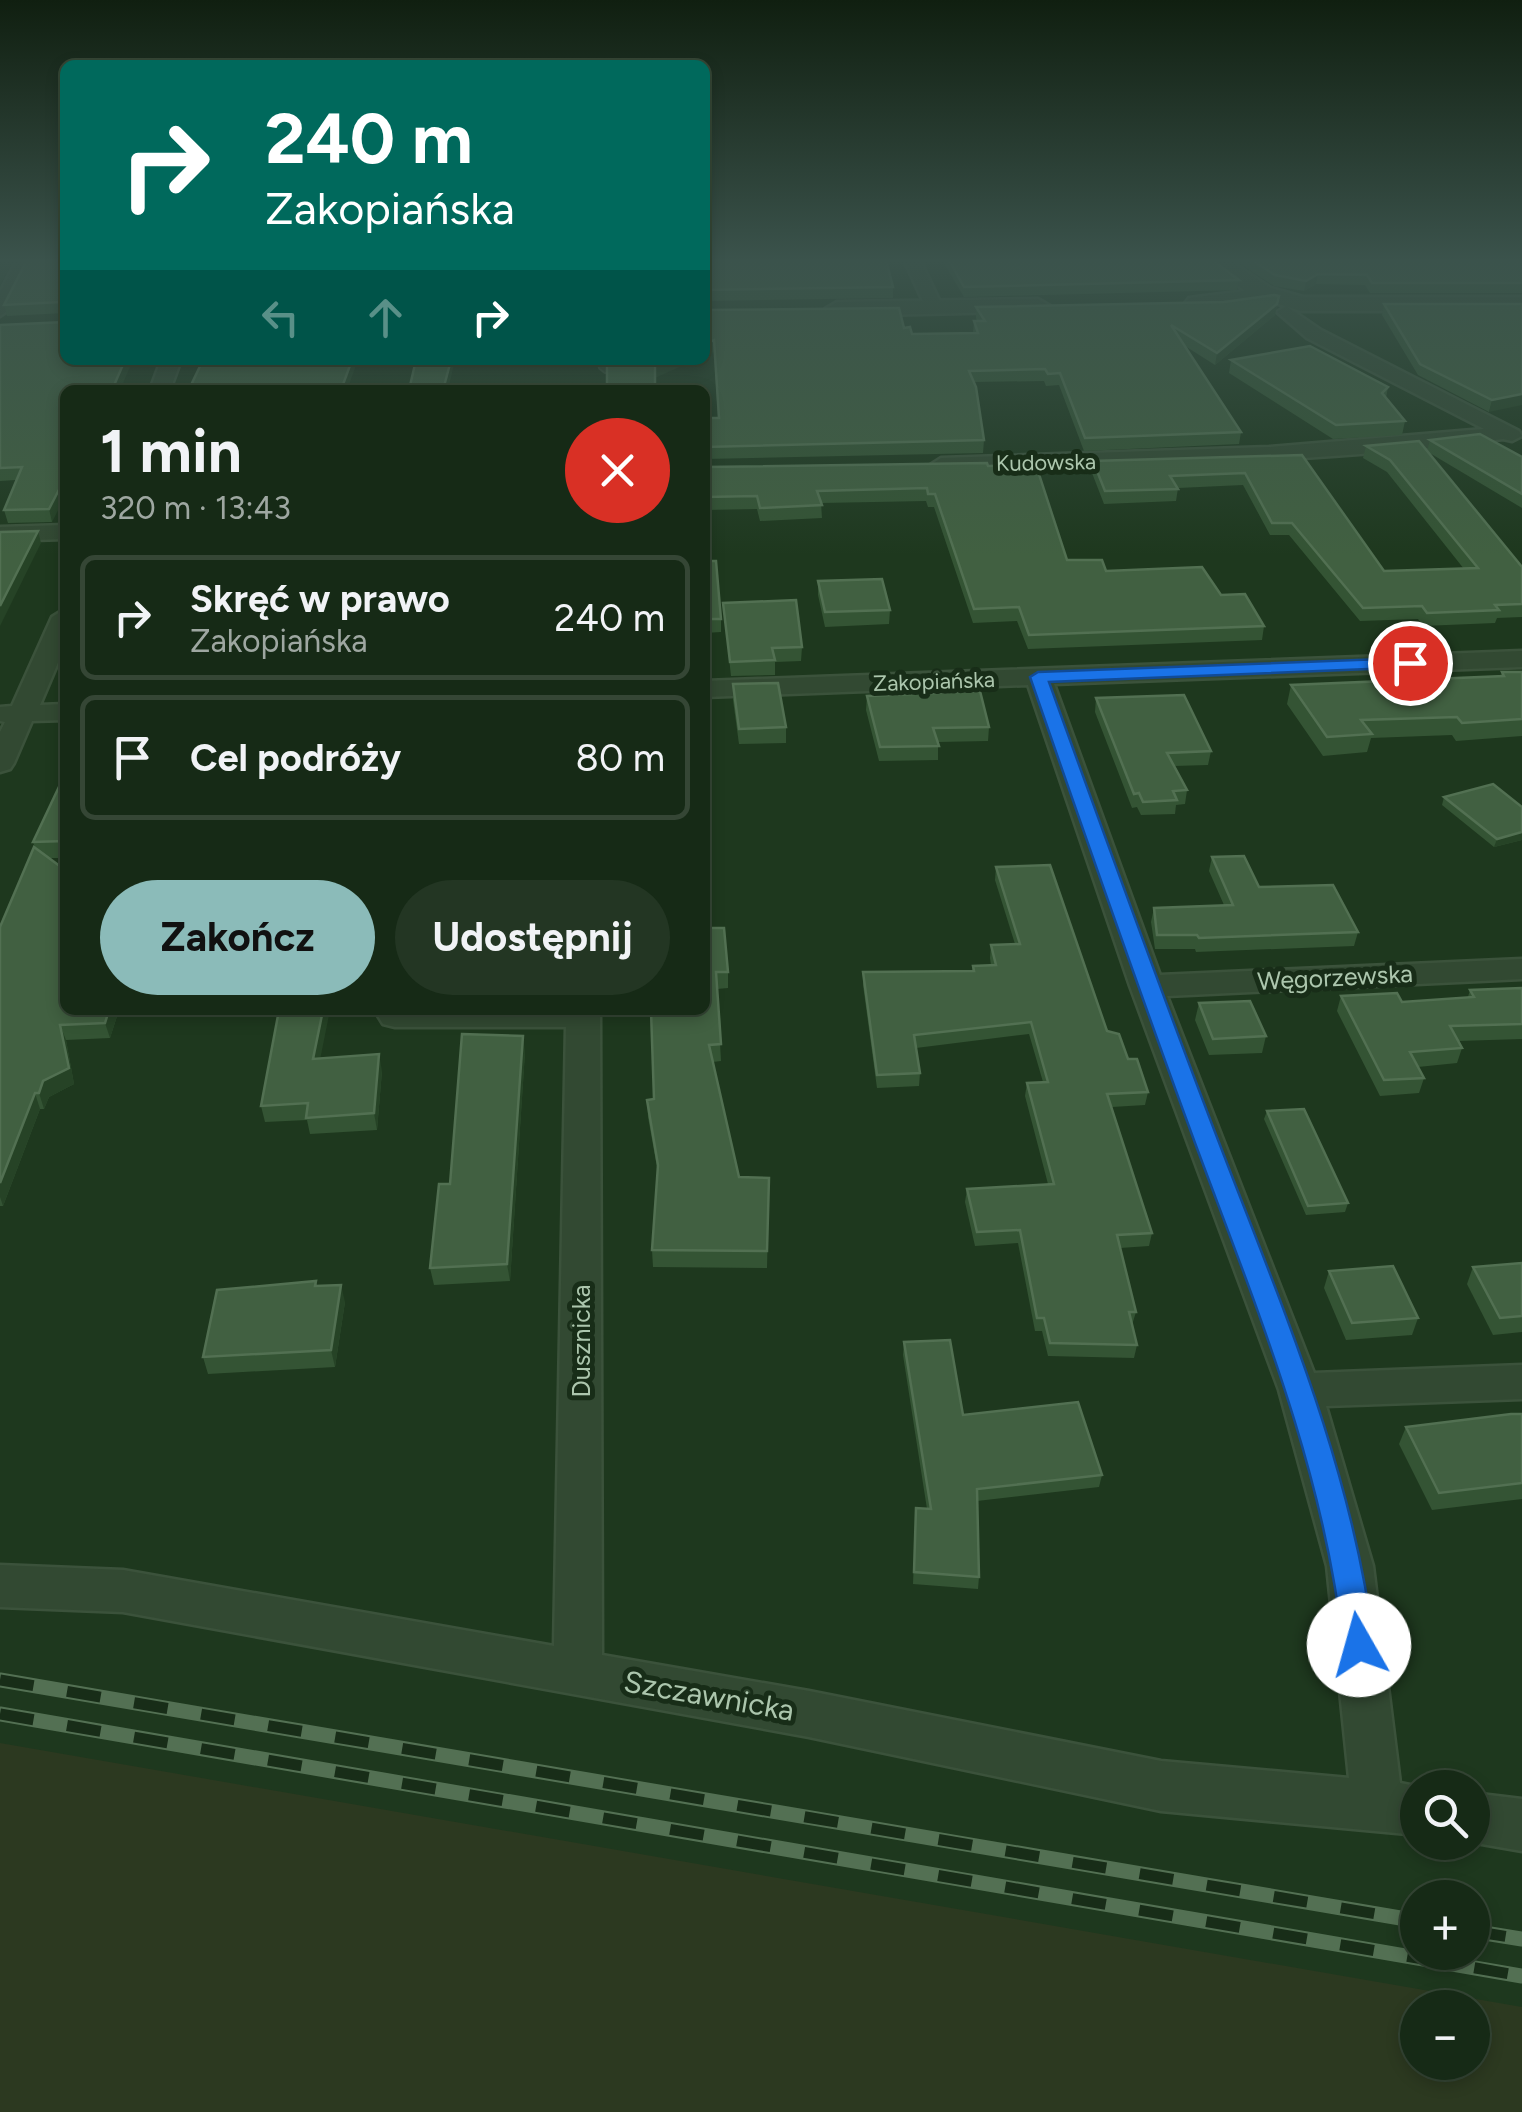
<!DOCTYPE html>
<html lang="pl">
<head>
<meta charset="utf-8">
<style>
  body { margin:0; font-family:Figtree,sans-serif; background:#233623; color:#f1f3f6; height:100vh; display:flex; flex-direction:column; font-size:38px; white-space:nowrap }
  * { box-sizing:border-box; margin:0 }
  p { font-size:32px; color:#9ea7a1 }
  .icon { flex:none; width:55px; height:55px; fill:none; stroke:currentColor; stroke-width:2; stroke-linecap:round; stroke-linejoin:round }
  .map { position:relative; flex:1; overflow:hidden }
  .panel { position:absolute; left:60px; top:385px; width:650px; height:630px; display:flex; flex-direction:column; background:#162a16; border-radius:15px; box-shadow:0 5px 15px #0003,0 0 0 2px #354635 }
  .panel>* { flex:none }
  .banner { position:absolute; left:60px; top:60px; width:650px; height:305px; border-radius:15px; box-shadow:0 5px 15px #0003,0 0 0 2px #354635; background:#00695c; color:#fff; overflow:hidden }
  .fabs { position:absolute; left:1400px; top:1770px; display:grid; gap:20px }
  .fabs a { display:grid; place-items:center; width:90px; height:90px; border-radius:50%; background:#162a16; box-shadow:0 5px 15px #0003,0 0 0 2px #354635; font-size:50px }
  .pin { position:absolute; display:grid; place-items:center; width:85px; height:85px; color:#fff; margin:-42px; border:5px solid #fff; border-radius:50%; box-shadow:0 2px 10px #0007 }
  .me { position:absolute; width:110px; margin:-55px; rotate:353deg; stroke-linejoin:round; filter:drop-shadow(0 0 8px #0008) }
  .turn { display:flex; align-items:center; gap:35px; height:210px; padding:0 40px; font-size:45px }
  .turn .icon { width:130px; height:130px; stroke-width:2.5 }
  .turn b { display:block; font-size:70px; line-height:85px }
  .lanes { display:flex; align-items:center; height:95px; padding:0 40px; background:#0003; justify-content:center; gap:50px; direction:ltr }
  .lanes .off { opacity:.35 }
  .round { display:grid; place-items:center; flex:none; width:105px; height:105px; border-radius:52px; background:#233623 }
  .summary { display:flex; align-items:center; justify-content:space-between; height:170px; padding:0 40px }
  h1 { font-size:60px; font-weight:700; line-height:75px }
  .action { display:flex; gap:20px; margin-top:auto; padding:20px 40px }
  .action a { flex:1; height:115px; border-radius:60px; background:#8bbbb9; color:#111; font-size:40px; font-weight:700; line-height:115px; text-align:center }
  .action a+a { background:#233623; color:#f1f3f6 }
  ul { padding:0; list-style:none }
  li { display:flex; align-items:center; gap:30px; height:125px; margin:0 20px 15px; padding:0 20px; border:5px solid #354635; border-radius:15px }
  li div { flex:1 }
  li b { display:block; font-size:38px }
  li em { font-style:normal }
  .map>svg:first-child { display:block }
  .green { fill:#2c3920; fill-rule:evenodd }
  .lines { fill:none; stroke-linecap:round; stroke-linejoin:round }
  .service-casing { stroke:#3b523b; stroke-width:4 }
  .minor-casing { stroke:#3b523b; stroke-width:5 }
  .tertiary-casing { stroke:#3b523b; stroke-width:5 }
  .service { fill:#324932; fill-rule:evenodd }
  .minor { fill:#324932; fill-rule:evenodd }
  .tertiary { fill:#324932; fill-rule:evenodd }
  .rail-casing { stroke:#537053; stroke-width:15 }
  .rail { stroke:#182d18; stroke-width:11; stroke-dasharray:34; stroke-linecap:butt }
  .wall { fill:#345434 }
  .shaded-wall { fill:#264326 }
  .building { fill:#416041; stroke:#527052; stroke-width:2.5 }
  .route { fill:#1a73e8; stroke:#114b97; stroke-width:2.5 }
  .labels { text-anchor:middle; stroke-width:10; stroke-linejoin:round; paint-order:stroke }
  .far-street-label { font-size:22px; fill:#acc6ad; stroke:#182d18 }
  .street-label { font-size:25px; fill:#acc6ad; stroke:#182d18 }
  .near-street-label { font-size:30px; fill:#acc6ad; stroke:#182d18 }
</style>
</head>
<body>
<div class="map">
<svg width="1522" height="2112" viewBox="0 0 1522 2112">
  <rect width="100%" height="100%" fill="#1e381e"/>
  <path class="green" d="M0 1743 1522 2007V2112H0ZM1418 2008H1472V2062H1418Z"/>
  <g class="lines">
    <defs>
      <path id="service" d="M598 360H608L611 372H605L600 368Z"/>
      <g id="minor">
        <path d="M17 260H34L9 310 0 316V292Z"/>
        <path d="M904 260H920L943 308 940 312H928Z"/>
        <path d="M1286 306 1321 330 1519 431 1522 436 1512 441 1503 439C1317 464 1128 465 941 472L930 465 941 458 1269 447 1484 429 1307 338 1277 312Z"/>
        <path d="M161 360H181L170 390H150Z"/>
        <path d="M65 525V539L0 541V527Z"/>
        <path d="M65 609V646L40 705 65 704V720L32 721 14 763 10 769 0 772V732L5 722 0 721V707L12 706 52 617Z"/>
        <path d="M1522 651V667L1054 684 1160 975 1522 959V979L1167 996 1314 1373 1522 1365V1399L1326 1406 1373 1566 1400 1783 1425 1788H1418V1835L1161 1811 809 1737 123 1612 0 1607V1565L123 1570 554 1646 566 1027H395L383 1024 378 1016 382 1010H600L602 1655 809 1691 1161 1761 1349 1778 1327 1566 1279 1390 1130 986 1028 685 705 697V681Z"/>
        <path d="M1472 1793 1522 1799V1851L1470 1842Z"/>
      </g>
      <g id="tertiary">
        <path d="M1204 260H1229L1271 288 1303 297H1522V311H1301L1272 302 1197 310 1189 308 1185 303 1189 298 1245 291Z"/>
        <path d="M1038 299 1050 306 1046 311 837 316 825 309 837 302Z"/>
      </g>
    </defs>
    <use href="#service" class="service-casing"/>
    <use href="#minor" class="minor-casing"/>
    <use href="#tertiary" class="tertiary-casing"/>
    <use href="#service" class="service"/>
    <use href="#minor" class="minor"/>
    <use href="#tertiary" class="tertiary"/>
    <defs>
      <g id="rail">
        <path d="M0 1680 1418 1921"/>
        <path d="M0 1714 1522 1976"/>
        <path d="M1472 1931 1522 1939"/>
      </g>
    </defs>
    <use href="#rail" class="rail-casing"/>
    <use href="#rail" class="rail"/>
  </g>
  <g class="wall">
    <path d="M65 260V313L7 316 4 305Z"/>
    <path d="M705 260 893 287V298L705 301Z"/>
    <path d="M942 260H1212L1239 280 1237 290 964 297Z"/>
    <path d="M1235 260H1522V293H1370L1365 285 1316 284 1304 291 1274 286Z"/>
    <path d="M1279 296 1275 315 1215 365 1185 346 1241 432 1239 444 1084 451 1059 385 1046 386 1044 381 974 382 984 440 983 453 705 459V418H718L714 352 705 310 904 328 912 334 973 333 974 321H977L976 318V307L1224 302Z"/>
    <path d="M1384 304H1522L1489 412 1418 375 1382 315Z"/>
    <path d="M0 325 65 390 52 522 8 523 4 510 16 480 0 481Z"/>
    <path d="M1231 360 1388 387 1386 398 1405 421 1402 435 1333 439 1229 373Z"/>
    <path d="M1430 440 1522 457V508L1428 452 1522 567V617L1497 618 1495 623 1423 626 1418 619 1360 621 1289 535H1270L1243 485 1178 488 1176 501 1104 504 1092 473 1093 461 1302 455 1384 571 1464 569 1387 472 1363 458 1366 446 1427 451Z"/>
    <path d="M988 466 1067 560 1106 571 1221 595 1264 626 1262 640 1028 649 1017 621 973 623 934 507H928L926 501 821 503 822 518 760 521 757 509 705 510V467Z"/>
    <path d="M705 561 721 619V632L705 633Z"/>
    <path d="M818 581 890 610 889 624 825 627 818 595Z"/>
    <path d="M723 603 802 647 801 661 775 662V675L731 676Z"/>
    <path d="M1502 672H1522V736L1456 741 1452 735 1371 738 1367 752 1323 756 1287 704 1291 685 1500 676Z"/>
    <path d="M733 684 786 727V743L739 744 733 700Z"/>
    <path d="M867 696 989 727 988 741 938 742V760L879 761 866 710Z"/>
    <path d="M1096 698 1211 751 1208 765 1174 766 1187 790 1185 804 1176 805 1175 814 1141 815 1137 807 1132 808 1095 712Z"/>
    <path d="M65 774V858H49L65 1010H119L110 1038 66 1040 74 1084 49 1097 44 1109H40L3 1206H0V927L35 848 33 842Z"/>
    <path d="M1444 797 1522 807V840L1494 847 1442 805Z"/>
    <path d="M1212 857 1259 887 1358 932 1354 946 1196 952 1195 949H1155L1151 922 1154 908 1224 905 1209 871Z"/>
    <path d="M996 867 1128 1059 1148 1092 1145 1105 1112 1107 1152 1233 1149 1246 1120 1248 1136 1312 1132 1325 1137 1345 1134 1358 1048 1356 1042 1331H1035L1018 1243 975 1246 965 1202 967 1189 1048 1184 1025 1096 1027 1083 1043 1082 1029 1034 916 1048 920 1073 919 1086 877 1088 863 985V972L972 971 973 966 991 965 990 958 991 945 1015 944 995 880Z"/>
    <path d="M705 928 728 972V988L717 989 721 1061 713 1062 739 1177 769 1178 767 1268 653 1267 652 1250 658 1173 648 1117 647 1100 654 1099 674 1010Z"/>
    <path d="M1522 988V1039L1458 1041 1462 1048 1457 1063 1418 1067 1424 1078 1419 1093 1380 1096 1337 1011 1341 996 1402 1002 1468 997 1470 990Z"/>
    <path d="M1199 1003 1266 1036 1262 1053 1209 1055 1195 1020Z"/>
    <path d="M525 1052 510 1281 434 1285 430 1268 450 1184Z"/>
    <path d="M320 1058 382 1071 377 1130 310 1134 307 1120 265 1122 261 1106Z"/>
    <path d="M1267 1111 1348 1203 1345 1212 1306 1215 1264 1119Z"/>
    <path d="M1522 1263V1332L1493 1335 1467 1284 1473 1267Z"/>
    <path d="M1329 1271 1418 1318 1412 1335 1346 1340 1324 1288Z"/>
    <path d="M316 1281 317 1286 345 1302 335 1367 208 1374 203 1357Z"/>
    <path d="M904 1342 963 1415 1102 1475 1099 1487 977 1501 979 1577 978 1589 913 1584 916 1508 927 1509 903 1355Z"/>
    <path d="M1522 1414V1499L1432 1510 1399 1444 1406 1427Z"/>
  </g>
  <g class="shaded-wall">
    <path d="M4 260H13L0 285V268Z"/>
    <path d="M1318 274 1316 284 1304 291 1306 281Z"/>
    <path d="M1277 304 1275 315 1215 365 1217 353Z"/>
    <path d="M714 340V352L705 356V344Z"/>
    <path d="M125 360H133L120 390H112Z"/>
    <path d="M352 360H358L347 390H341Z"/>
    <path d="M451 360H455L448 390H443Z"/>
    <path d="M669 360H695L655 378V366Z"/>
    <path d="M1522 394V405L1489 412 1492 400Z"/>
    <path d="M65 478V497L52 522 49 509Z"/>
    <path d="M38 531 41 543 0 626V606Z"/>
    <path d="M1522 832V840L1494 847 1497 839Z"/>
    <path d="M109 1010H119L110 1038 105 1023Z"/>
    <path d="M323 1010H330L317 1075 313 1059Z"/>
    <path d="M60 1025 66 1040 74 1084 49 1097 44 1109 39 1093Z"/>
    <path d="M523 1036 525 1052 510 1281 507 1264Z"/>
    <path d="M379 1054 382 1071 377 1130 374 1113Z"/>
    <path d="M35 1093 40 1109 3 1206 0 1197V1183Z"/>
    <path d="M341 1285 345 1302 335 1367 331 1350Z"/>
  </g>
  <g class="building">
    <path d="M27 260H65V305L62 302 4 305Z"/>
    <path d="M705 260H886L893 287 705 290Z"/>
    <path d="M949 260H1212L1239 280 964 287Z"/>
    <path d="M1252 260H1522V283H1372L1367 275 1318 274 1306 281 1275 275Z"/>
    <path d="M1274 295 1279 296 1277 304 1217 353 1171 325 1241 432 1085 438 1060 373 1048 374 1045 369 969 371 976 387 984 440 705 447V418H719L714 340 705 344V310L899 308 904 328 910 327 912 334 978 333 974 321H985L976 307 1224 302Z"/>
    <path d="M1384 304H1522V394L1492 400 1420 364Z"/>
    <path d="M65 320V360H125L112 390H65V478L49 509 4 510 22 467 0 468V325L65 322Z"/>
    <path d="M1310 346 1388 387 1382 393 1405 421 1336 425 1231 360Z"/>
    <path d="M203 360H352L341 390H201L202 388 192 383Z"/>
    <path d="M416 360H451L443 390H409Z"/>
    <path d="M613 360H669L655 366V390H607V364Z"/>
    <path d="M1480 434 1522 457V494L1430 440Z"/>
    <path d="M1419 441 1522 567V604L1495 605 1499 610 1427 613 1422 606 1363 608 1292 523H1272L1245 473 1170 476 1178 489 1105 491 1093 461 1302 455 1384 571 1478 568 1390 460 1366 446Z"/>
    <path d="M987 463 988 466 1036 465 1067 560H1102L1106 571 1202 567 1221 595 1245 594 1264 626 1029 635 1019 607 974 609 935 494H928L927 488 817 491 822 505 760 508 757 496 705 497V467Z"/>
    <path d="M38 531 0 606V532Z"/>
    <path d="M705 561H716L721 619H705Z"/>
    <path d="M882 579 890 610 825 612 818 581Z"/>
    <path d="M796 600 802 647 772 648 775 660 730 662 723 603Z"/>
    <path d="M1502 672H1522V719L1462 723 1457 717 1361 720 1372 734 1327 737 1291 685 1504 676Z"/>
    <path d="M778 683 786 727 739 729 733 684Z"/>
    <path d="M980 691 989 727 933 728 939 746 880 747 867 696Z"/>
    <path d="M1184 695 1211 751 1167 753 1187 790 1173 791 1177 800 1143 802 1139 793 1134 794 1096 698Z"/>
    <path d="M65 774V841L33 842Z"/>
    <path d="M1493 784 1522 807V832L1497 839 1444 797Z"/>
    <path d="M34 847 65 870V1010H109L105 1023 60 1025 69 1068 43 1081 39 1093H35L0 1183V927Z"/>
    <path d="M1244 856 1259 887 1333 885 1358 932 1199 938 1197 935H1157L1154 908 1233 905 1212 857Z"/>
    <path d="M1050 865 1107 1031 1119 1034 1128 1059H1137L1148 1092 1107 1094 1152 1233 1117 1235 1136 1312H1129L1137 1345 1050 1343 1044 1318H1037L1020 1230 977 1232 967 1189 1054 1184 1027 1083 1048 1082 1031 1022 914 1035 920 1073 877 1075 863 972 974 971 973 966 996 965 991 945 1020 944 996 867Z"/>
    <path d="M705 928H724L728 972H716L721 1044 709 1045 739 1177 769 1178 767 1251 652 1250 658 1165 647 1100 654 1099 651 1011 705 1010Z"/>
    <path d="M1522 988V1024L1450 1026 1462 1048 1410 1052 1424 1078 1384 1080 1341 996 1397 993 1402 1002 1474 997 1470 990Z"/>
    <path d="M1250 1001 1266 1036 1213 1039 1199 1003Z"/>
    <path d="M279 1010H323L313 1059 379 1054 374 1113 306 1118 308 1103 261 1106Z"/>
    <path d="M462 1034 523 1036 507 1264 430 1268 439 1184H450Z"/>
    <path d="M1304 1109 1348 1203 1308 1206 1267 1111Z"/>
    <path d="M1522 1263V1316L1500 1318 1473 1267Z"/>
    <path d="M1393 1266 1418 1318 1352 1323 1329 1271Z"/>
    <path d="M316 1281 315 1286 341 1285 331 1350 203 1357 217 1290Z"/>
    <path d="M950 1340 963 1415 1078 1402 1102 1475 977 1489 979 1577 914 1572 916 1508 931 1509 904 1342Z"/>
    <path d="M1511 1414H1522V1483L1439 1493 1406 1427Z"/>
  </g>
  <linearGradient id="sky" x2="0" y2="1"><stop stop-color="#101f10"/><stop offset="0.47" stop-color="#3b534c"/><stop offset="1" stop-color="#3b534c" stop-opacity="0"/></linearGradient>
  <rect width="1522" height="555" fill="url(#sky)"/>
  <path class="route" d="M1410 658 1417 660V667L1049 682C1105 837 1161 992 1220 1145 1283 1309 1353 1470 1374 1645L1370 1655 1359 1659 1348 1655 1343 1645C1324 1470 1256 1307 1195 1143 1138 988 1084 833 1030 677L1038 672Z"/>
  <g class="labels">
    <g class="far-street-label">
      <text transform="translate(1046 462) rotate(-1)" y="8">Kudowska</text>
      <text transform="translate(934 681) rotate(-2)" y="8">Zakopiańska</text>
    </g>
    <g class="street-label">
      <text transform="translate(1335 977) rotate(-3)" y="9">Węgorzewska</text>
      <text transform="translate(581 1341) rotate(-90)" y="9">Dusznicka</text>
    </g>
    <g class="near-street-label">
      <text transform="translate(709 1696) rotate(10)" y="10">Szczawnicka</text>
    </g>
  </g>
</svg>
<div class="fabs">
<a><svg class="icon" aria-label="search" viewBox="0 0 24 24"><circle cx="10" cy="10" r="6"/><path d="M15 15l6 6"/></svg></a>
<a>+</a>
<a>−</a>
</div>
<div class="pin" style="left:1410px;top:663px;background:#d93025"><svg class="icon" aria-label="arrive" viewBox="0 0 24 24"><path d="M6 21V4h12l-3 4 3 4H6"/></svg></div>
<svg class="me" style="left:1359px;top:1645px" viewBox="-20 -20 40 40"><circle r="19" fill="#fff"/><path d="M0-13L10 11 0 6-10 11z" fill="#1a73e8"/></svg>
<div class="banner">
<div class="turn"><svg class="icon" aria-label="right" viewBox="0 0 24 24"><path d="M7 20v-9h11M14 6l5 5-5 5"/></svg><div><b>240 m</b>Zakopiańska</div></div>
<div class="lanes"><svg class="icon off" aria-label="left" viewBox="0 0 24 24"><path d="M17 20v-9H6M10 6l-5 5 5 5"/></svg><svg class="icon off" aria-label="ahead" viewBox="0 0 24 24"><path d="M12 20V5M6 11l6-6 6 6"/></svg><svg class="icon" aria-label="right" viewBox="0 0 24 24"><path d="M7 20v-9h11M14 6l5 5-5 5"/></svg></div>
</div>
<section class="panel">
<div class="summary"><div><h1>1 min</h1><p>320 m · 13:43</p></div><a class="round" style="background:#d93025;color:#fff"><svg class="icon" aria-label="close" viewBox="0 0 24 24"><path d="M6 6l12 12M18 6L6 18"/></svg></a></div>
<ul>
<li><svg class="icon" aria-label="right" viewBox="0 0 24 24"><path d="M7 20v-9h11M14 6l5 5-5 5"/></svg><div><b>Skręć w prawo</b><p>Zakopiańska</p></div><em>240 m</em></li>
<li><svg class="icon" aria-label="arrive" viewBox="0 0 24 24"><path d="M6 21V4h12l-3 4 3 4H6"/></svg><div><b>Cel podróży</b></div><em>80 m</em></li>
</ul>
<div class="action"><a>Zakończ</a><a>Udostępnij</a></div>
</section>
</div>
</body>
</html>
